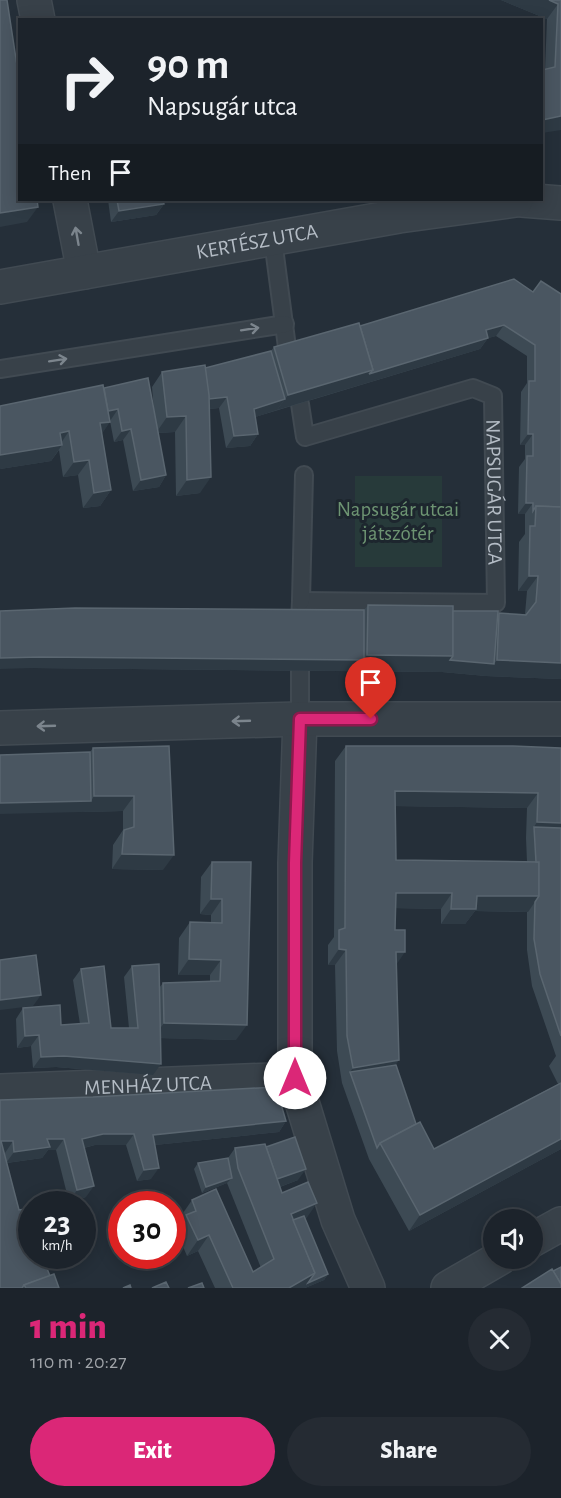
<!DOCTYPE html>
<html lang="en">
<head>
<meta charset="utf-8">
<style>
  body { margin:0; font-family:"Alegreya Sans",sans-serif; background:#252b33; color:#f1f3f6; height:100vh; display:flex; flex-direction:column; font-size:22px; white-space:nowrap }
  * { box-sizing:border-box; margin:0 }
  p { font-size:20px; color:#a0a4a9 }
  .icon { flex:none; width:33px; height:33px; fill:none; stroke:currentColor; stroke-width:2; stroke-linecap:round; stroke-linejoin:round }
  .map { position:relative; height:1288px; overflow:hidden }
  .side { display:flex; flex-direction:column; background:#1c232b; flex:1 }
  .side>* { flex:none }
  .top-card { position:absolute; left:18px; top:18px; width:525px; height:183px; border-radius:0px; box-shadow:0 3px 15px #0003,0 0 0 2px #3a4047; background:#1c232b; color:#f1f3f6; overflow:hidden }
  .fabs { position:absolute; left:483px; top:1209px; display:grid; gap:12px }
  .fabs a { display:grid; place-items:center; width:60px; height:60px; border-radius:50%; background:#1c232b; box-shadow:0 3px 15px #0003,0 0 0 2px #3a4047; font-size:30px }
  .speed { position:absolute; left:18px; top:1191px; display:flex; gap:12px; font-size:30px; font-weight:700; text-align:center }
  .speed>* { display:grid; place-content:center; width:78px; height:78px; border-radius:50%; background:#1c232b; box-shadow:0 3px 15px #0003,0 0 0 2px #3a4047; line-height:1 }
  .speed small { font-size:15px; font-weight:400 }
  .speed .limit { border:9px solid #d22; background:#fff; color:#111 }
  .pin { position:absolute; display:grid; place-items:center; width:51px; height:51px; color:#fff; margin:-62px -26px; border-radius:50% 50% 50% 0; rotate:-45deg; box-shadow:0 0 6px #0007 }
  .pin .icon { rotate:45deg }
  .me { position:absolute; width:66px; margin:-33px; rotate:0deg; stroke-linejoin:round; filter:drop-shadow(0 0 4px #0008) }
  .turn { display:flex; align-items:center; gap:21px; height:126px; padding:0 30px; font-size:27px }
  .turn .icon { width:78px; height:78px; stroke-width:2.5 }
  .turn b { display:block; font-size:42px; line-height:51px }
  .then { display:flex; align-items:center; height:57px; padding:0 30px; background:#0003; gap:12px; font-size:22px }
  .round { display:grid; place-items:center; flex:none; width:63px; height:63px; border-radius:32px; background:#252b33 }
  .overview { display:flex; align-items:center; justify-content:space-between; height:102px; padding:0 30px }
  h1 { font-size:36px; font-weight:800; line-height:45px; color:#db2777 }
  .cta { display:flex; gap:12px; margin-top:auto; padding:12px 30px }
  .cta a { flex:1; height:69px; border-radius:36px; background:#db2777; color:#fff; font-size:24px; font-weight:800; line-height:69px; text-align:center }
  .cta a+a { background:#252b33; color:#f1f3f6 }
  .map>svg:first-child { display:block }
  .green { fill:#273a3a }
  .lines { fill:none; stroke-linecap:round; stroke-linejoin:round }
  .service-casing { stroke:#414a52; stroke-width:20 }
  .minor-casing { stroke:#414a52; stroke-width:36 }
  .tertiary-casing { stroke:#414a52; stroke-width:36 }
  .service { stroke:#384149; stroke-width:16 }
  .minor { stroke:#384149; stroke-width:33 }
  .tertiary { stroke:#384149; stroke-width:33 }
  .wall { fill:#3d4a54; fill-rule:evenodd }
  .shaded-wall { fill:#2e3a44 }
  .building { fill:#4a5661; stroke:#5a6670; stroke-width:1.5 }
  .oneway { stroke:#7c858d }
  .route-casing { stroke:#8e194d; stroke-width:15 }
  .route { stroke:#db2777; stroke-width:10 }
  .labels { text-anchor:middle; stroke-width:6; stroke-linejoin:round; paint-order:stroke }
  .street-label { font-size:21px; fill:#b4bcc5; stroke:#1d262e }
  .park-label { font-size:21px; fill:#6d9472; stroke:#1d262e }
</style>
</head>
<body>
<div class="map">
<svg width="561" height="1288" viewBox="0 0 561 1288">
  <rect width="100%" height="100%" fill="#252f39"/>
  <rect class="green" x="355" y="476" width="87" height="91"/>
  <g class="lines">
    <defs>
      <g id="service">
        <path d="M273 240 288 355"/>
        <path d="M0 369 285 324"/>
        <path id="s1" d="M300 404 305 437 473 388 493 396 496 603 301 601 300 621"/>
        <path d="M301 601 304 475"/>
        <path d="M300 719V670"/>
      </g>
      <g id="minor">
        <path d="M34 0 38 20"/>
        <path d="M70 200 84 272"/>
        <path d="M300 719 295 863V1079L338 1220 368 1288"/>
        <path d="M0 728 300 719H561"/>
        <path id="s2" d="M0 1091 295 1079"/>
        <path d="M532 1240 561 1224"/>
        <path d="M448 1288 500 1258"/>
      </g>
      <g id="tertiary">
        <path d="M522 200 561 203"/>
        <path id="s3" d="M0 287 399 216 516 200"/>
      </g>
    </defs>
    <use href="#service" class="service-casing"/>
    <use href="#minor" class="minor-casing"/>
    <use href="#tertiary" class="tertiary-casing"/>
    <use href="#service" class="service"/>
    <use href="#minor" class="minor"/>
    <use href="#tertiary" class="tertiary"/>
  </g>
  <g class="wall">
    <path d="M501 0H561V130L545 70 547 19Z"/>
    <path d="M108 200H163L164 204 156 215 111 222Z"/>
    <path d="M533 292 561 294V679L486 676 442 672 32 668 364 610 368 605 453 611 497 615 499 613 525 614 527 591H518L519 542 525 534V514H518L519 467 525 459V445H520L521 392 527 383V356L496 336 488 338 480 349 255 417 258 434 250 446 226 448 219 408 209 409 200 493 176 496 175 432 158 433 166 475 159 487 133 491 123 440 114 442 110 421 102 433 111 490 100 506 83 508 78 475 63 477 59 450 51 461 0 469 104 388 154 412 152 387 162 372 205 368 271 351 274 347 360 326Z"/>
    <path d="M169 746 163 870 112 869 113 845 123 830V811L83 812 90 752 93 748Z"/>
    <path d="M346 746 561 748V1149L409 1231 369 1159 342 1083 337 1051 335 965H328V945L334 937 335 761ZM396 806 527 808 526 838 527 862 396 860ZM396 908 441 909V924H465L475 911 527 912V950L532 986 556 1056 549 1066 558 1084 434 1149 416 1124 396 1065 397 964 395 930Z"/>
    <path d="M212 862H251L236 1040 161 1038 153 1075 56 1067 33 1068 31 1046 17 1048 16 1019 23 1008 61 1025 80 1024 73 980 81 969 111 1028H129L124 977 132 966 159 988 163 983 210 981V975H178L179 938 190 922H211V915L200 914 201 877Z"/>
    <path d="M0 1100 286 1121 279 1132 155 1145 151 1179 137 1181 126 1145H95L84 1148 86 1197 69 1202 56 1150H48L42 1158 7 1163 19 1210 50 1276 59 1288H0Z"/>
    <path d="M266 1147 298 1180 280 1187 282 1193 306 1219H305L328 1274 324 1280 305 1288H215L198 1251 187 1256 176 1230 183 1220 181 1216 192 1200 253 1272 261 1268 227 1183 202 1193 194 1169 198 1163 228 1158 235 1148Z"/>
  </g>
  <g class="shaded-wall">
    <path d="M501 0H549L558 4 547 19Z"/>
    <path d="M561 116V130L542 133V120Z"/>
    <path d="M164 204 156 215 111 222 119 211Z"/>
    <path d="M38 207 27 222 0 227V213Z"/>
    <path d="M504 325 496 336 478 341 486 330Z"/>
    <path d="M488 338 480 349 277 410 288 395 373 370Z"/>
    <path d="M227 397 219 408 198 410 206 399Z"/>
    <path d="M285 399 277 410 246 420 254 409Z"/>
    <path d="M118 409 110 421 97 423 104 412Z"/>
    <path d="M186 416 175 432 156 433 167 417Z"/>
    <path d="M110 422 99 438 100 423Z"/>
    <path d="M131 429 123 440 114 442 122 431Z"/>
    <path d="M69 431 59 446 62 445 51 461 0 469V455L60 433Z"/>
    <path d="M258 434 250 446 226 448 234 436Z"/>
    <path d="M528 434H533L525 445H520Z"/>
    <path d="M89 460 78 475 63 477 74 462Z"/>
    <path d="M166 475 159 487 133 491 141 480Z"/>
    <path d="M211 477 200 493 176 496 187 480Z"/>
    <path d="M111 490 100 506 83 508 94 493Z"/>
    <path d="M526 503H533L525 514H518Z"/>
    <path d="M529 576H538L527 591H518Z"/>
    <path d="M367 655 453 656 494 664 497 660 561 663V679L486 676 442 672 32 668 0 669V658L40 657 364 660Z"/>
    <path d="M395 791 538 793 527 808 385 806Z"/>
    <path d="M94 796H134L123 811 0 814V803L91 801Z"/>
    <path d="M537 822 561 823V839L534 827Z"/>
    <path d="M122 854 174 855 163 870 112 869Z"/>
    <path d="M396 893H452L441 909 385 908Z"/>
    <path d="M477 896H539L528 912 475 911 465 924H441L451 909Z"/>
    <path d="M211 899H222L211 915 200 914Z"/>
    <path d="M339 949 346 950 335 965H328Z"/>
    <path d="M396 952H405L394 968Z"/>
    <path d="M189 959 221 960 210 975H178Z"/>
    <path d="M41 995 33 1006 0 1010V1000Z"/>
    <path d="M164 1023 247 1025 236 1040 153 1038Z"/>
    <path d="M39 1035 31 1046 17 1048 25 1036Z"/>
    <path d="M64 1056 161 1064 153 1075 56 1067 33 1068 41 1057Z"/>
    <path d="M399 1060 388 1076 350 1072 353 1068Z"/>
    <path d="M286 1121 279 1132 145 1146 153 1135Z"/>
    <path d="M103 1134H134L126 1145H95L74 1150 82 1139Z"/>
    <path d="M47 1139H64L56 1150H48L42 1158 6 1163 14 1152Z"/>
    <path d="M561 1139V1149L409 1231 420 1215Z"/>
    <path d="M1 1141H13L5 1153H0Z"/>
    <path d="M159 1168 151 1179 137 1181 144 1170Z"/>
    <path d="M306 1169 298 1180 266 1192 273 1181Z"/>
    <path d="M232 1178 227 1183 202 1193 206 1187Z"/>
    <path d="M94 1186 86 1197 69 1202 77 1190Z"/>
    <path d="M317 1203 306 1219 286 1227 291 1214Z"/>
    <path d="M209 1235 198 1251 187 1256 198 1240Z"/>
    <path d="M315 1273 305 1288H289Z"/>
    <path d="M328 1274 324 1280 305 1288 308 1283Z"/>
  </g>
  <g class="building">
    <path d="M0 0H7L20 85V200H37L38 207 0 213Z"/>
    <path d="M549 0H561V116L542 120V70L555 67 558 4Z"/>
    <path d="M117 200H163L164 204 119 211Z"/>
    <path d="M514 279 533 292 541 281 561 294V507L536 506 533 511V503H526L527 456H533V434H528L529 381H535V345L504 325 486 330 488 338 369 374 373 370 360 326Z"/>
    <path d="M359 323 373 370 288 395 274 347Z"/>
    <path d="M271 351 285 399 254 409 258 434 234 436 227 397 209 399 205 368Z"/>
    <path d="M205 365 209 395 211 477 187 480 186 416 167 417 162 372Z"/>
    <path d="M148 378 166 475 141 480 131 429 122 431 118 409 108 411 104 388Z"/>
    <path d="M103 385 110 422 100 423 111 490 94 493 89 460 74 462 69 431 60 433 62 445 0 455V406Z"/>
    <path d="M536 506 561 507V663L497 660 499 613 526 615 536 602 538 576H529L530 526H535Z"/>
    <path d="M368 605 453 606V656L367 655Z"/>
    <path d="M75 608 364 610V660L40 657 0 658V611Z"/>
    <path d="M453 611H498L494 664 450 660 453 656Z"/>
    <path d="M169 746 174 855 122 854 124 830 134 827V796H94L93 748Z"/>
    <path d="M346 746H513L561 748V823L537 822 538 793 395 791 396 860 539 862V896H477L476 909H451L452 893H396L395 930H405V952H396L399 1060 353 1068 347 1036 346 950 339 949V930L345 928Z"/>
    <path d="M90 752 91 801 0 803V755Z"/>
    <path d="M534 827 561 828V1036L540 974 534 939 535 902 539 896V862H536Z"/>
    <path d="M212 862H251L247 1025 164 1023 163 983 220 981 221 960 189 959 190 922 222 923V899H211Z"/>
    <path d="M36 955 41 995 0 1000V960Z"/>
    <path d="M159 964 161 1064 64 1056 41 1057 39 1035 25 1036 23 1008 60 1005 61 1025 89 1023 81 969 104 966 111 1028H138L132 966Z"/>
    <path d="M396 1065 416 1124 380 1143 377 1148 350 1072Z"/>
    <path d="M561 1083V1139L420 1215 380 1143 420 1122 434 1149Z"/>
    <path d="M276 1087 286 1121 153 1135 159 1168 144 1170 134 1134H103L82 1139 94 1186 77 1190 64 1139H47L50 1147 14 1152 13 1141H1L19 1210 25 1209 32 1226V1256H42L50 1276 24 1285 22 1288H0V1100L93 1097Z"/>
    <path d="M295 1137 306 1169 277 1179 266 1147Z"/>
    <path d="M265 1144 282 1193 308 1182 317 1203 291 1214 315 1273 289 1288H233L209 1235 198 1240 186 1215 196 1211 192 1200 216 1189 253 1272 274 1259 238 1168 235 1148Z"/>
    <path d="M228 1158 232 1178 206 1187 198 1163Z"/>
    <path d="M304 1216 328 1274 308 1283 315 1273 293 1220Z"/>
    <path d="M561 1267V1284L553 1271Z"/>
    <path d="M552 1269 561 1284V1288H522Z"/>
    <path d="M54 1274 59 1288H26L24 1285Z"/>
    <path d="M166 1282 169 1288H152Z"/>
    <path d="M202 1283 204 1288H188Z"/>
    <path d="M130 1285 131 1288H123Z"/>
  </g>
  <defs><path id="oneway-shaft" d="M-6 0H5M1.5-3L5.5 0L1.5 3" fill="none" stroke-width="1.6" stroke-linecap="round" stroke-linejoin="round" transform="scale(1.5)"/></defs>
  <g class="oneway">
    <use href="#oneway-shaft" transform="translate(77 236) rotate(-100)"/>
    <use href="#oneway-shaft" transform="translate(250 329) rotate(-9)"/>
    <use href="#oneway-shaft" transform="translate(58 360) rotate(-9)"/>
    <use href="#oneway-shaft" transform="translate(241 721) rotate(178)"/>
    <use href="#oneway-shaft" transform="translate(46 726) rotate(178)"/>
  </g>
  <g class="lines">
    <defs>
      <path id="route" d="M295 1078V863L300 719H371"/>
    </defs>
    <use href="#route" class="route-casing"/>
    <use href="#route" class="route"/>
  </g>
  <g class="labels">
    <g class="street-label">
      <text dy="7" stroke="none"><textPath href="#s3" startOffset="261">KERTÉSZ UTCA</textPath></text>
      <text dy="7" stroke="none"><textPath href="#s1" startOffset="326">NAPSUGÁR UTCA</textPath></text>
      <text dy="7" stroke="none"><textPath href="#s2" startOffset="148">MENHÁZ UTCA</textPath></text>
    </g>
    <g class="park-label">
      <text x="398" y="516">Napsugár utcai<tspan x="398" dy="24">játszótér</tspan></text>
    </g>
  </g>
</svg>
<div class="fabs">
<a><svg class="icon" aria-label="sound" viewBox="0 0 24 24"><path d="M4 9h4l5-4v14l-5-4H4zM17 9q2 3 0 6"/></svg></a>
</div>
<div class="speed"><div>23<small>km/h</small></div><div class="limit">30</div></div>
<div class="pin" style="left:371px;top:719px;background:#d93025"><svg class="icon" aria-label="arrive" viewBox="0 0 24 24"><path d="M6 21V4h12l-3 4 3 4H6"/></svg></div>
<svg class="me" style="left:295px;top:1078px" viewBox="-20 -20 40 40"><circle r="19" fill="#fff"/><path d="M0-13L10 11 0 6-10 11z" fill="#db2777"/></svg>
<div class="top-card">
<div class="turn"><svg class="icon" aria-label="right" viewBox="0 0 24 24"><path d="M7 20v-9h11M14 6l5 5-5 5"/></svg><div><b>90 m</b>Napsugár utca</div></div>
<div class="then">Then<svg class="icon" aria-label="arrive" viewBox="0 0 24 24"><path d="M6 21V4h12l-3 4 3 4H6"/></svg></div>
</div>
</div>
<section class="side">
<div class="overview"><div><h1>1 min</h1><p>110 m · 20:27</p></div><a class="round"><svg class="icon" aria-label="close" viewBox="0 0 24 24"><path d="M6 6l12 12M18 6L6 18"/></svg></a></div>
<div class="cta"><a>Exit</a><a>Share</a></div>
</section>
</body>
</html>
